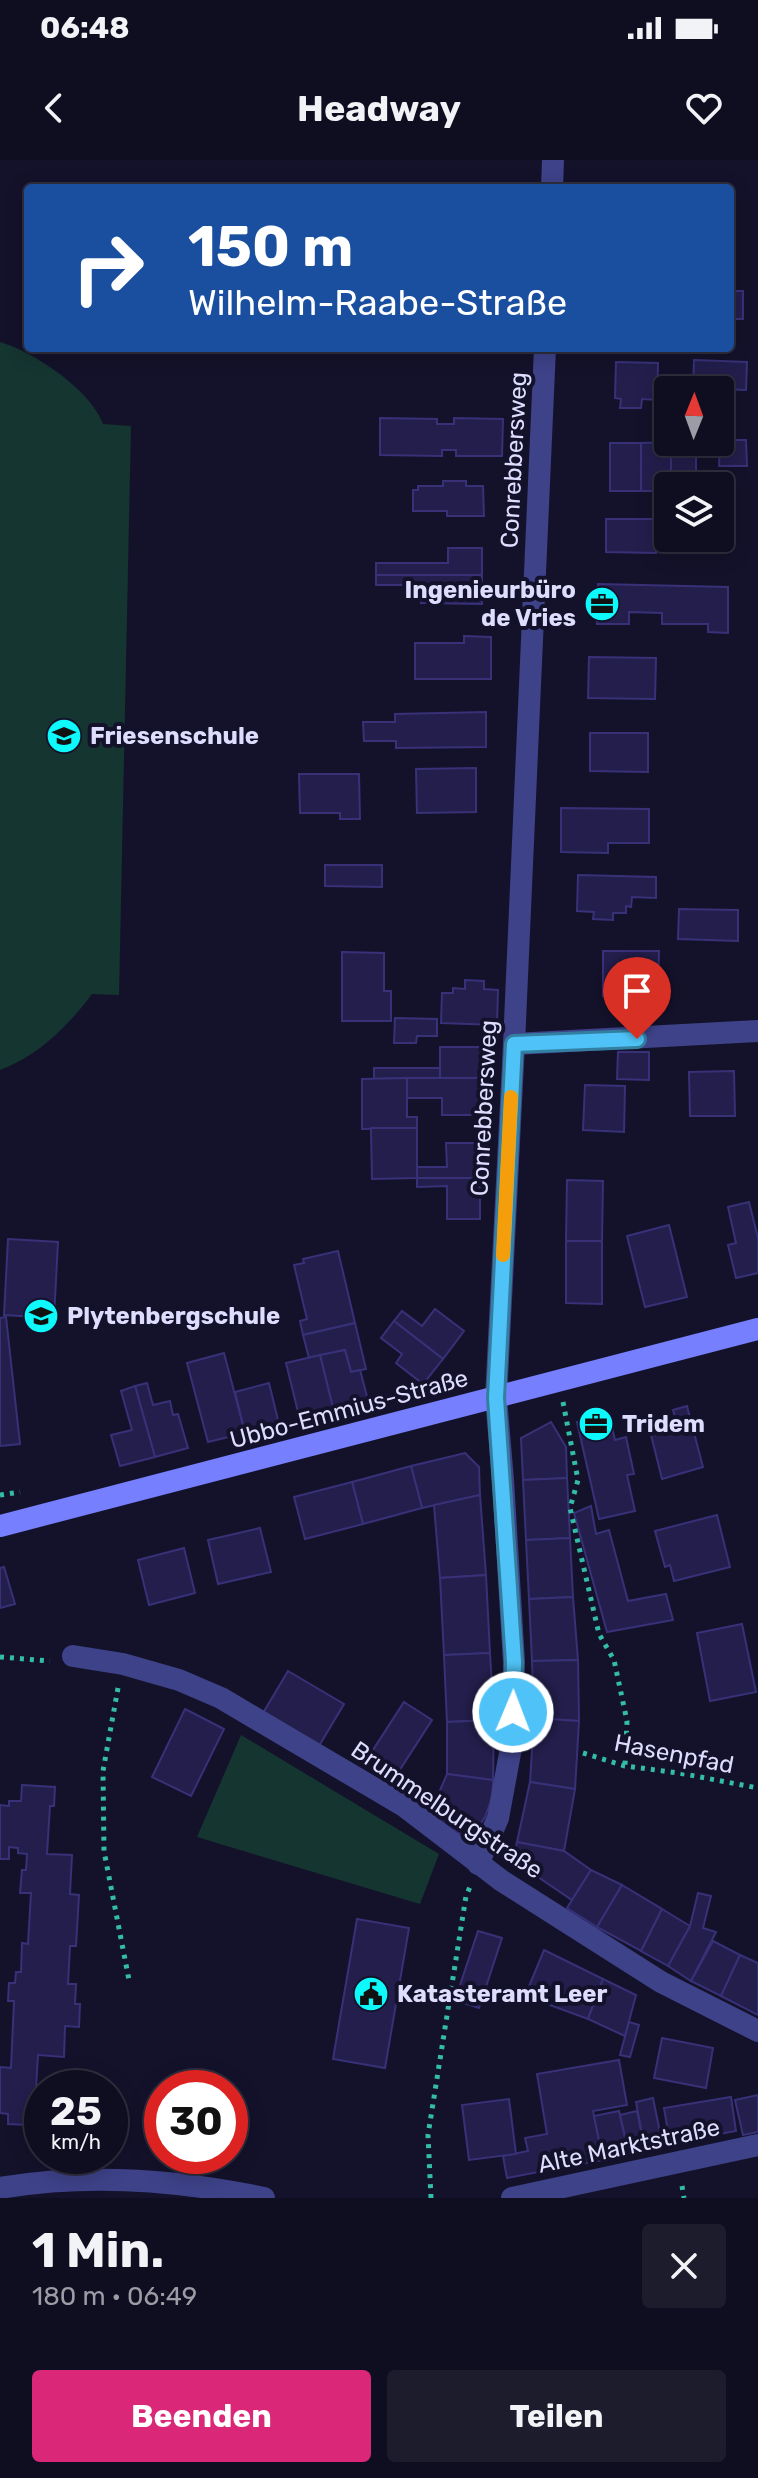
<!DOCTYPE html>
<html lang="de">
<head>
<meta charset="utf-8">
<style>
  body { margin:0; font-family:Rubik,sans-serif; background:#1d1c2d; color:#f1f3f6; height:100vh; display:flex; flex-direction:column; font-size:30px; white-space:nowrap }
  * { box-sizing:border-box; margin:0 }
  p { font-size:26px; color:#9b9ca5 }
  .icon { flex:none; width:44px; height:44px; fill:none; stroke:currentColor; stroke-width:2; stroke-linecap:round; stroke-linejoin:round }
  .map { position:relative; height:2038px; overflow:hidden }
  .panel { display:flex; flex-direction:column; background:#0f0e20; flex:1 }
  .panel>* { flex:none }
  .banner { position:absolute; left:24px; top:24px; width:710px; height:168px; border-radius:8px; box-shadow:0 4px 20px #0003,0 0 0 2px #2f2e3e; background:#1a4fa0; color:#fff; overflow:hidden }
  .needle { width:52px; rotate:1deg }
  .controls { position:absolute; left:654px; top:216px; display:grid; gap:16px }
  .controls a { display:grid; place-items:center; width:80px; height:80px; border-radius:8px; background:#0f0e20; box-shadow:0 4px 20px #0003,0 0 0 2px #2f2e3e; font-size:40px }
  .speed { position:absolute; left:24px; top:1910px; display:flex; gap:16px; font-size:40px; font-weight:700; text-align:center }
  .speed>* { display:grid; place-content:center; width:104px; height:104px; border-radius:50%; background:#0f0e20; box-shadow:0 4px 20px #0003,0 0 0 2px #2f2e3e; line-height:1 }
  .speed small { font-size:20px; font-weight:400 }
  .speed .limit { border:12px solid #d22; background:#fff; color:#111 }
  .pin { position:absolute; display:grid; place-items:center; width:68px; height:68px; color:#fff; margin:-82px -34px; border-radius:50% 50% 50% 0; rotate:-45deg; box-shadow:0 0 8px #0007 }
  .pin .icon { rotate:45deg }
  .me { position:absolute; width:88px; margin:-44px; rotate:1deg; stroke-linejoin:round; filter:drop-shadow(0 0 6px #0008) }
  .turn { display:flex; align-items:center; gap:28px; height:168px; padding:0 32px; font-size:36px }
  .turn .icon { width:104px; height:104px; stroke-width:2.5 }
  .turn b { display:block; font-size:56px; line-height:68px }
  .round { display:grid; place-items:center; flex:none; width:84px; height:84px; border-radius:8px; background:#1d1c2d }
  .summary { display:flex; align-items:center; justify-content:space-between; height:136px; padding:0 32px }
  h1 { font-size:48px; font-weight:700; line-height:60px }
  .cta { display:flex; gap:16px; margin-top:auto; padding:16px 32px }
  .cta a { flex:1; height:92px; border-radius:8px; background:#db2777; color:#fff; font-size:32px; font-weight:700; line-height:92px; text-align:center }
  .cta a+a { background:#1d1c2d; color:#f1f3f6 }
  .status { display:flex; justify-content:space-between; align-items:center; height:56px; padding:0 40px; background:#0f0e20; direction:ltr }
  .status svg { height:22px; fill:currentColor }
  header { display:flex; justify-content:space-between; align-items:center; height:104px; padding:0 32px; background:#0f0e20; font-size:36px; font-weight:700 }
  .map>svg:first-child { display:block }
  .green { fill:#153531 }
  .building { fill:#231e4c; stroke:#383178; stroke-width:2 }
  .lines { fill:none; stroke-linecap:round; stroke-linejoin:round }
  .path { stroke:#33bca7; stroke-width:5; stroke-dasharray:4 6; stroke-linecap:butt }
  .minor { stroke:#3e4289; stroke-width:22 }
  .secondary { stroke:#767ffd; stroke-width:22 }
  .route-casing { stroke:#337fa1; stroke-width:20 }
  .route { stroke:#4fc3f7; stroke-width:14 }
  .slow { stroke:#f59e0b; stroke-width:14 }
  .labels { text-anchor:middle; stroke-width:8; stroke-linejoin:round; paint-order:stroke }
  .street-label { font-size:24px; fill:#deddfe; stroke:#14122b }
  .poi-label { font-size:24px; font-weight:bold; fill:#deddfe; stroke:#14122b; text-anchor:start }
</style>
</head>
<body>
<div class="status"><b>06:48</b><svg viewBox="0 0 49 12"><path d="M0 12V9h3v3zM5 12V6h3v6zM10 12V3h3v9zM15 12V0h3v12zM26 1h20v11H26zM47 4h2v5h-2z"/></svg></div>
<header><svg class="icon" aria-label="back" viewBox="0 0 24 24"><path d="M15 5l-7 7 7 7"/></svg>Headway<svg class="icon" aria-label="heart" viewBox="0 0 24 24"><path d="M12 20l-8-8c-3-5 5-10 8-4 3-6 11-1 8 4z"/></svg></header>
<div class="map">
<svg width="758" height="2038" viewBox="0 0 758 2038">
  <rect width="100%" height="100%" fill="#14122b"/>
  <g class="green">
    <path d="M0 182C34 192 91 230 103 264L131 266 119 835 92 834C68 866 38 896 0 910Z"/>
    <path d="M241 1575 439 1694 420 1744 197 1677Z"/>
  </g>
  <g class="building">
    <rect x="730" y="131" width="13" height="28"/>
    <path d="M694 200 747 202 746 230 693 228Z"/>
    <path d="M616 202 658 203 657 240 642 239 641 248H620L621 239 615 238Z"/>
    <path d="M380 258 437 259V264H454V258L503 259 502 296H456V290H442V296L380 295Z"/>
    <path d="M720 280H746L747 306H719Z"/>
    <path d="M671 282V326H668V331H641V283Z"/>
    <rect x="610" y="283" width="31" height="48"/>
    <rect x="671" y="289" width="25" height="37"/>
    <path d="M443 321H466V326H483L484 356H447V351H413V330H418V326H443Z"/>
    <path d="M606 359H656V393L606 392Z"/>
    <path d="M448 388H482V415H376V403H448Z"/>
    <path d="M376 415H482V444L421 443V425H376Z"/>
    <path d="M598 424 728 427V473L708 472V464H662V453L629 452V464H597Z"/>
    <path d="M464 476 491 477V519H415V483H464Z"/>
    <path d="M589 497 656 498 655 539 588 538Z"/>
    <path d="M486 552V587L396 588V581H364L363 562H395V554Z"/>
    <path d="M590 573H648V612L590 611Z"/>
    <path d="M476 608V652L417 653 416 609Z"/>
    <path d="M299 614H359L360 659H340V653H300Z"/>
    <path d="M561 648 649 649V683H608V693L561 692Z"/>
    <path d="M325 705H382V727L325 726Z"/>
    <path d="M578 715 656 717V738L632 737 631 747 626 746V753H613V760L593 759 594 752 577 751Z"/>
    <path d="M679 749 738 750V781L678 779Z"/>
    <path d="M603 791H659L658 836H603Z"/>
    <path d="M342 792 384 793V831H391V861H342Z"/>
    <path d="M465 820 484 821V829L498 830 497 865 441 863 442 833H453V828L465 829Z"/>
    <path d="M395 858 437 859V876H417L416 883H394Z"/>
    <rect x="440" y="887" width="47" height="31"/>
    <path d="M618 892H649V920L617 919Z"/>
    <path d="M374 908H440V918L374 919Z"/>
    <path d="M734 911 735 956H690L689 912Z"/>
    <path d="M407 918H487V955H442V938H407Z"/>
    <path d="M407 918V957H417V968L362 969V919Z"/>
    <path d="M585 925 625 926 624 972 583 970Z"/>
    <path d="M371 968H417V1018L372 1019Z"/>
    <path d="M446 983H479L480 1018H417V1007H447Z"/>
    <path d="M417 1018H480V1059H447V1026L417 1027Z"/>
    <path d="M567 1020 603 1021 602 1081H566Z"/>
    <path d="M749 1042 758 1078V1113L736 1118 728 1085 736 1083 728 1047Z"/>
    <path d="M669 1065 687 1137 645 1147 627 1076Z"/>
    <path d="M8 1079 58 1082 54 1158 4 1155Z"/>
    <path d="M566 1081H602V1144L566 1143Z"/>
    <path d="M338 1091 355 1163 303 1175 300 1161 307 1159 294 1105 304 1103 303 1099Z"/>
    <path d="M435 1149 464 1171 443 1199 394 1161 402 1151 422 1166Z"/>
    <path d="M6 1157 20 1284 0 1286V1158Z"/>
    <path d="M394 1161 443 1199 423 1224 396 1203 402 1194 381 1178Z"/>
    <path d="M355 1163 366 1209 351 1212 345 1190 309 1198 303 1175Z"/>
    <path d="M345 1190 351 1212 360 1210 368 1240 333 1248 320 1195Z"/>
    <path d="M224 1193 245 1273 208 1282 187 1203Z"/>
    <path d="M320 1195 333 1248 299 1256 286 1203Z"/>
    <path d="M147 1223 153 1245 170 1241 173 1255 178 1254 188 1288 155 1297 135 1226Z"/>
    <path d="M269 1223 279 1264 245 1273 235 1232Z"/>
    <path d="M135 1226 155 1297 120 1306 111 1275 132 1270 121 1231Z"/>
    <path d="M687 1246 703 1307 662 1319 650 1271 677 1264 673 1250Z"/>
    <path d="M609 1255 615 1280 626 1277 634 1314 627 1315 635 1351 599 1359 577 1262Z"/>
    <path d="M551 1262 566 1287 567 1318 523 1320 521 1278Z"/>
    <path d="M465 1293 479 1307 480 1335 422 1348 411 1306Z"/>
    <path d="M411 1306 422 1348 363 1364 352 1322Z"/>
    <path d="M567 1318 570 1378 526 1380 523 1320Z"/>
    <path d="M352 1322 363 1364 305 1379 294 1337Z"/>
    <path d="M480 1335 486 1415 440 1418 434 1345Z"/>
    <path d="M591 1346 596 1374 609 1370 628 1441 666 1434 673 1460 607 1472 574 1353Z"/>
    <path d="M717 1355 730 1407 674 1421 670 1405 665 1407 655 1371Z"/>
    <path d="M260 1368 271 1412 218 1424 208 1380Z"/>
    <path d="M570 1378 573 1437 529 1439 526 1380Z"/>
    <path d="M184 1388 195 1433 149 1445 138 1400Z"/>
    <path d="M4 1407 15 1444 0 1448V1408Z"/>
    <path d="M486 1415 490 1493 444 1495 440 1418Z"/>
    <path d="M573 1437 578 1500 532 1501 529 1439Z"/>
    <path d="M742 1464 756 1532 710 1541 697 1473Z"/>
    <path d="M490 1493 494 1560 447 1562 444 1495Z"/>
    <path d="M578 1500 579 1561 534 1558 532 1501Z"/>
    <path d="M288 1511 344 1544 319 1586 263 1553Z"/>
    <path d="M404 1542 432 1560 399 1611 371 1593Z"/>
    <path d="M185 1549 224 1569 191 1636 152 1617Z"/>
    <path d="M534 1558 579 1561 575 1629 530 1622Z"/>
    <path d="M494 1560 493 1620 447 1614V1562Z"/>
    <path d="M447 1614 493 1620 492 1638 485 1657 477 1669 460 1674 426 1652 435 1642Z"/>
    <path d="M530 1622 575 1629 564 1691 517 1682Z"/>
    <path d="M22 1625 55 1627 54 1646H50L47 1694 72 1695 70 1734 79 1735 76 1786H70L68 1824H76L75 1844H80L79 1867 65 1866 64 1897 38 1895 34 1961 30 1960 29 1965 8 1964V1954L0 1953V1907L11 1908 14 1841H8L9 1823H15L16 1812H21L22 1783 28 1784 31 1733H20L22 1710H26L27 1694 18 1693V1688L9 1687V1699H0V1645L9 1646V1641H21Z"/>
    <path d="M517 1682 564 1691 591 1710 572 1740 513 1700Z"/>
    <path d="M591 1710 622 1725 597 1767 567 1748Z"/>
    <path d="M622 1725 662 1749 641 1791 597 1767Z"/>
    <path d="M698 1733 711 1736 703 1768 716 1772 691 1821 668 1806 690 1766Z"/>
    <path d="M662 1749 690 1766 668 1806 641 1791Z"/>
    <path d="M357 1759 409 1768 385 1908 333 1899Z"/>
    <path d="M478 1771 502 1778 479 1848 455 1840Z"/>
    <path d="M713 1781 740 1795 721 1836 691 1821Z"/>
    <path d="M544 1790 603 1819 588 1859 525 1836Z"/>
    <path d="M740 1795 758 1803V1855L721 1836Z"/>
    <path d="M603 1819 636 1835 625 1876 588 1859Z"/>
    <path d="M629 1862 639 1865 630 1897 620 1895Z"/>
    <path d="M662 1878 713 1888 706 1928 654 1918Z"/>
    <path d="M619 1900 627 1945 593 1951 603 2000 507 2018 503 1996 528 1991 525 1978 547 1974 537 1914Z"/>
    <path d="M758 1935V1972L743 1975 735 1940Z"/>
    <path d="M731 1937 736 1971 670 1983 664 1948Z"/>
    <path d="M653 1938 663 1987 645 1990 636 1942Z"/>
    <path d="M509 1939 516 1994 469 2000 462 1945Z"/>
    <path d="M619 1951 629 1994 603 2000 594 1956Z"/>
    <path d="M637 1951 645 1990 629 1994 620 1955Z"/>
  </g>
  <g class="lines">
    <g class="path">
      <path d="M563 1242 578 1320 570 1348 599 1474 614 1500 627 1561 625 1606"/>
      <path d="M0 1335 20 1332"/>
      <path d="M0 1497 50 1501"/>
      <path d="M118 1528 103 1611 104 1691 129 1820"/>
      <path d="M583 1593 625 1606 679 1613 758 1628"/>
      <path d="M682 2026 684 2038"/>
      <path d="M431 2038 428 1975 466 1736 470 1727"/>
    </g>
    <g class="minor">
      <path d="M552 28 553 0"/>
      <path d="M514 884 758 871"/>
      <path d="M73 1496 123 1504 179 1520 221 1538 404 1646 502 1721 661 1822 758 1871"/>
      <path d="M478 1704 498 1658 513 1577 514 1502 503 1320 496 1238 514 884 545 188"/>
      <path d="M0 2028C86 2013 179 2020 264 2038"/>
      <path d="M512 2038 758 1985"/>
    </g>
    <path class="secondary" d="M0 1366 758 1169"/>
  </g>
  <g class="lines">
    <defs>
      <path id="route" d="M513 1552 514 1502 496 1238 514 884 637 879"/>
    </defs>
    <use href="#route" class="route-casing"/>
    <use href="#route" class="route"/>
    <path class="slow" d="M503 1095 511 937"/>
  </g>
  <defs>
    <symbol id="office-disc" viewBox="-11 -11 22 22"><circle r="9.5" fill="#0df9fb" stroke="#14122b"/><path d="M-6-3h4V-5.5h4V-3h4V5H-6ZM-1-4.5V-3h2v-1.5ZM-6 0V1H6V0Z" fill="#111"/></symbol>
    <symbol id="school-disc" viewBox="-11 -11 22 22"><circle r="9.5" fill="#0df9fb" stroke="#14122b"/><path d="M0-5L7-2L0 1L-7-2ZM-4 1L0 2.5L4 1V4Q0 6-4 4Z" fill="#111"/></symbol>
    <symbol id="civic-disc" viewBox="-11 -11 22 22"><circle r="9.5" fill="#0df9fb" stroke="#14122b"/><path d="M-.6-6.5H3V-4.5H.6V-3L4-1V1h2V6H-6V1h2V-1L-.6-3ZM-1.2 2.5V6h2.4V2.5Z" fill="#111"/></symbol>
  </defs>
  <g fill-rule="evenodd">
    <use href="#office-disc" x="582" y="424" width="40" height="40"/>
    <use href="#school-disc" x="44" y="556" width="40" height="40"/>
    <use href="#school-disc" x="21" y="1136" width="40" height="40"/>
    <use href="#office-disc" x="576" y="1244" width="40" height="40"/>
    <use href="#civic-disc" x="351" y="1814" width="40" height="40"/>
  </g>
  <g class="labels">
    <g class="street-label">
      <text transform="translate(514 300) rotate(-87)" y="8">Conrebbersweg</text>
      <text transform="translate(484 948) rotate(-87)" y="8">Conrebbersweg</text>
      <text transform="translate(349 1249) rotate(-15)" y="8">Ubbo-Emmius-Straße</text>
      <text transform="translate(674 1594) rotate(11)" y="8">Hasenpfad</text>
      <text transform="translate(447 1650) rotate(34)" y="8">Brummelburgstraße</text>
      <text transform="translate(629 1986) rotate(-12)" y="8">Alte Marktstraße</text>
    </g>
    <g class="poi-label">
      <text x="576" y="438" text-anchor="end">Ingenieurbüro<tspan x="576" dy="28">de Vries</tspan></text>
      <text x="90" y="584">Friesenschule</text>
      <text x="67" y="1164">Plytenbergschule</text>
      <text x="622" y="1272">Tridem</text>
      <text x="397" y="1842">Katasteramt Leer</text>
    </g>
  </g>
</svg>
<div class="controls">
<a><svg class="needle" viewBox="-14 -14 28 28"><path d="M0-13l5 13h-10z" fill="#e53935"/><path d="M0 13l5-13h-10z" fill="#9b9ca5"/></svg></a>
<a><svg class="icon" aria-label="layers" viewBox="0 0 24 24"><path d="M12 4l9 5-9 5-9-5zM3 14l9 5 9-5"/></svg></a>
</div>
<div class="speed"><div>25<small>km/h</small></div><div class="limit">30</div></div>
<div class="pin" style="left:637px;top:879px;background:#d93025"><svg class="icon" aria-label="arrive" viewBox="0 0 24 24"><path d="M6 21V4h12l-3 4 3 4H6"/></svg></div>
<svg class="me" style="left:513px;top:1552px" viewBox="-20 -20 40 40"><circle r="17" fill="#4fc3f7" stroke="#fff" stroke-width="3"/><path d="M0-11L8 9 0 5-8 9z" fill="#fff"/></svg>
<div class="banner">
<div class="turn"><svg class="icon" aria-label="right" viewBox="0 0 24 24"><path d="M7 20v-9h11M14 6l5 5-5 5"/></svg><div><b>150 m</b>Wilhelm-Raabe-Straße</div></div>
</div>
</div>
<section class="panel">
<div class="summary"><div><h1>1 Min.</h1><p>180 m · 06:49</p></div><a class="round"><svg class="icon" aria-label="close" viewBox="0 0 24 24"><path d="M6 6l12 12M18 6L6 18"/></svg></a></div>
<div class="cta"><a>Beenden</a><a>Teilen</a></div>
</section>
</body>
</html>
